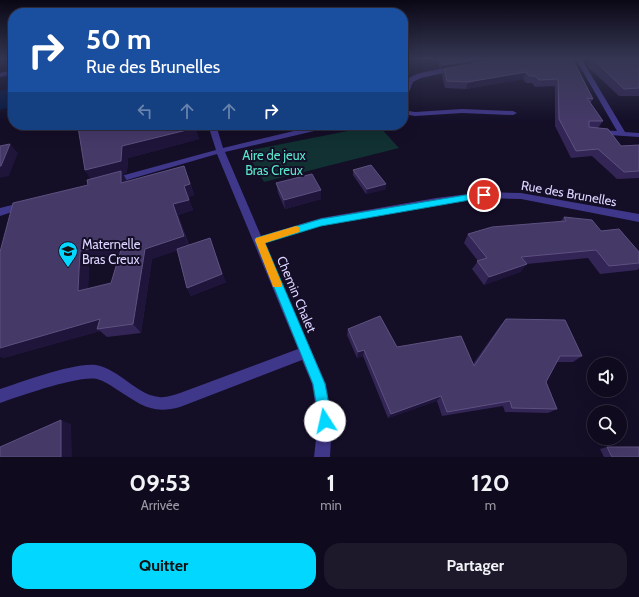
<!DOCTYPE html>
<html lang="fr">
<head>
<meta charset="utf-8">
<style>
  body { margin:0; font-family:Cabin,sans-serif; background:#1d182a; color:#f1f3f6; height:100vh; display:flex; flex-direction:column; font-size:15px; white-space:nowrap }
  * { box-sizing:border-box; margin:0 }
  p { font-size:13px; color:#9b9aa4 }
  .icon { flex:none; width:22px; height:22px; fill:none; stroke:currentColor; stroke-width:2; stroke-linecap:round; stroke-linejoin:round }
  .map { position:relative; height:457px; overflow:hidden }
  .panel { display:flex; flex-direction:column; background:#0f0a1d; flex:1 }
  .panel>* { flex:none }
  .hud { position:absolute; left:8px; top:8px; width:400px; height:122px; border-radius:16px; box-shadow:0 4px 16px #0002,0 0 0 1px #2f2b3b; background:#1a4fa0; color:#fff; overflow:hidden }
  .fabs { position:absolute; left:587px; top:357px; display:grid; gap:8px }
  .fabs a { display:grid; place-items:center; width:40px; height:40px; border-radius:50%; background:#0f0a1d; box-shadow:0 4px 16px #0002,0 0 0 1px #2f2b3b; font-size:20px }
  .pin { position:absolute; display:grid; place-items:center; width:34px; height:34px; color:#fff; margin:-17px; border:2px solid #fff; border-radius:50%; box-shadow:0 1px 4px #0007 }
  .me { position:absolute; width:44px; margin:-22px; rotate:350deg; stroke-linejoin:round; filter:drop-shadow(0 0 3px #0008) }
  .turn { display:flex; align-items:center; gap:14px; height:84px; padding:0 12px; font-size:18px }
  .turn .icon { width:52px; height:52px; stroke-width:2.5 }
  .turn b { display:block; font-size:28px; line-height:34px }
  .lanes { display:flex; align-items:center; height:38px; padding:0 12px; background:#0003; justify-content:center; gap:20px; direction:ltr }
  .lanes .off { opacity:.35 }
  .eta { display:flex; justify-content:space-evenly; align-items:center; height:68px; text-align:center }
  .eta b { font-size:24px; font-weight:800; line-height:28px }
  .button { display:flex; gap:8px; margin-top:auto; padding:8px 12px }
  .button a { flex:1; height:46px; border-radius:16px; background:#01d7ff; color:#111; font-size:16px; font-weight:800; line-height:46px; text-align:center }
  .button a+a { background:#1d182a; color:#f1f3f6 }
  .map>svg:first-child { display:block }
  .green { fill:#113132 }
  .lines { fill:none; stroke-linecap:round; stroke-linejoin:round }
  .river { fill:#081b47; fill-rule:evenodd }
  .minor { fill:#3f3789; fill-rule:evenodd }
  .wall { fill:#332656; fill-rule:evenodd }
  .shaded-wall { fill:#1f153b }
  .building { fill:#453968; stroke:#5d5180; fill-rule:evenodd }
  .route { fill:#01d7ff; stroke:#018ca6 }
  .slow { fill:#f59e0b }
  .labels { text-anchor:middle; stroke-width:4; stroke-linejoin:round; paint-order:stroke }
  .park-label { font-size:13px; fill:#5ae6ca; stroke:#140e27 }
  .street-label { font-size:13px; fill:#dcd5ff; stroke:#140e27 }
  .poi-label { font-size:13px; fill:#dcd5ff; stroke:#140e27; text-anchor:start }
</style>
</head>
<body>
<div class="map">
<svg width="639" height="457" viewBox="0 0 639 457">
  <rect width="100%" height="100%" fill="#140e27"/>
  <path class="green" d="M378 125 399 148 264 182 246 151Z"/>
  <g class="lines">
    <path class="river" d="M13 88V106L0 110V91Z"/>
    <g class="minor">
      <path d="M575 58H581L625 132 639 133V137L594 134V130H597L617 131Z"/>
      <path d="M455 67 458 69 457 70 421 78 413 82 406 99 403 101C403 94 403 85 408 79 417 71 443 69 455 67Z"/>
      <path d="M13 70V74L0 77V73Z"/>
      <path d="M462 109 513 111 517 113 513 115 462 113 415 116 403 114V110L415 112Z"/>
      <path d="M208 125H216L223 148 319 125H332L331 127 225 152 261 236 321 218 436 198 484 192 521 193 639 214V222L521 199 484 198 436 204 321 226 264 243 326 384 332 421 330 457H314L318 421 312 384 302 360 180 407C151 415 140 404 116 389 110 385 104 381 97 379 79 375 20 396 0 403V389C21 382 75 362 96 365 119 369 137 395 159 397 166 398 173 395 180 393L298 349 217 154 113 184 109 181 110 179 216 150Z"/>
      <path d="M24 202 27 203 29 205 27 207 0 216V208Z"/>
    </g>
  </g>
  <g class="wall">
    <path d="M437 58H560L593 99 590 104 603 121 598 128 621 146 639 145V178L617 179 592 156 571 158 555 126V86L535 87 532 83H526L523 79 466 89 445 88 442 75 444 69 450 68 440 69Z"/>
    <path d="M587 58H637L639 60V96H619L588 67 587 66 590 61Z"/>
    <path d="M195 128 199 139 128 158 127 172 123 174 127 181 188 176 194 195 188 197 193 210 178 215 189 245 226 282 191 296 187 288 177 250 152 259 141 333 107 337 100 331 3 358 91 179 85 170ZM120 253 111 283 88 289 89 261Z"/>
    <path d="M353 170 386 189 366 194 353 175Z"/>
    <path d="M276 183 321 190V199L285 209 278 193Z"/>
    <path d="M564 217 601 231 639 252V268L637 270 600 274 588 258 527 264 520 272 484 285 472 269 478 261 464 243 468 234 560 222Z"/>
    <path d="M506 319 582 356 573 362H556L546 382 557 409 548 413 505 412 503 406 442 416 437 401 388 418 363 356 357 358 347 335 348 329 397 347 473 364 500 326Z"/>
    <path d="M607 447 639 457H604L600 449Z"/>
  </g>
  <g class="shaded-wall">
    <path d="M487 58H513L440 69 442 65Z"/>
    <path d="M526 72 523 79 466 89 468 82Z"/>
    <path d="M260 125H267L261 127Z"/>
    <path d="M195 128 199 139 128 158 127 172 123 174 127 181 121 183 92 182 85 170 122 146Z"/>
    <path d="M10 144 18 153 9 176 0 178V166Z"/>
    <path d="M184 166 194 195 188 197 193 210 178 215 189 247 152 259 141 333 133 324 145 249 184 186Z"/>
    <path d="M386 184V189L366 194 367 189Z"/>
    <path d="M321 190V199L285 209 284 200Z"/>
    <path d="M124 240 131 250 89 261 88 300 78 291 80 251Z"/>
    <path d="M213 246 226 282 191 296 187 288Z"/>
    <path d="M527 264 520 272 484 285 489 277Z"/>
    <path d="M100 319 97 329 100 331 3 358 0 357V348Z"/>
    <path d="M364 350 363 356 357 358 358 352Z"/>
    <path d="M441 396 437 401 388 418 391 414Z"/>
    <path d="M61 420 71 424 72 457H61Z"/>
  </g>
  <g class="building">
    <path d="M440 58H487L442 65Z"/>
    <path d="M504 58H572L593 99 587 98 603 121H589V127L608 129 621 146 639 145V171L624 172 598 149 576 151 559 119 558 79 539 80 535 76H529L526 72 468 82 447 81 444 69Z"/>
    <path d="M592 58H598H597H637L639 60V88L624 89Z"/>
    <path d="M86 125H194L195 128 122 146 121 161 85 170 78 127Z"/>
    <path d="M10 144 1 166H0V146Z"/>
    <path d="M371 165 386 184 367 189 353 170Z"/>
    <path d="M184 166 190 184 184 186 189 200 173 204 184 236 145 249 133 324 97 329 100 319 0 348V252L13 203 88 185 87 180 121 171V183ZM124 240 111 283 78 291 80 251Z"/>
    <path d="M312 174 321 190 284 200 276 183Z"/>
    <path d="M564 217 592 220 601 231 619 229 639 252V263L609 266 596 250 521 257 527 264 489 277 477 261 487 258 468 234 492 227 566 221Z"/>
    <path d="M210 238 222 274 187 288 177 249Z"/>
    <path d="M380 316 397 347 461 336 474 366 506 319 565 320 582 356H560L546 382 557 409 512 408 510 401 447 412 441 396 391 414 364 350 358 352 348 329Z"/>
    <path d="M61 420V457H0V447Z"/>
    <path d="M607 447H639V457H612Z"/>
  </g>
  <linearGradient id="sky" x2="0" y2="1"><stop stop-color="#0b0815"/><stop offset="0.48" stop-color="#343652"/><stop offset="1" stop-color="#343652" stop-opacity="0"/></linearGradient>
  <rect width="639" height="122" fill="url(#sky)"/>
  <path class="route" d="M484 192 487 193V197L321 226 265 243 325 384 332 421 330 426 325 427 320 426 313 384 255 240 256 238 321 219Z"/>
  <path class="slow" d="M296 226 299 227V232L265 243 282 284 281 287H273L272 284 255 240 256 238Z"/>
  <defs>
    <symbol id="school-pin" viewBox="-11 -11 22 30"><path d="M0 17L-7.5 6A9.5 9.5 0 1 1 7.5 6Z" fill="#01d7ff" stroke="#140e27"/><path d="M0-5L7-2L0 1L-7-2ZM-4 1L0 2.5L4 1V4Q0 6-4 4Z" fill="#111"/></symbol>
  </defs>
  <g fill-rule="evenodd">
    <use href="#school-pin" x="57" y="240" width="22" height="30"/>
  </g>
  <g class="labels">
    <g class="park-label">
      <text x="274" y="160">Aire de jeux<tspan x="274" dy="15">Bras Creux</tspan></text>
    </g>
    <g class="street-label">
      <text transform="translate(569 193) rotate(10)" y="5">Rue des Brunelles</text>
      <text transform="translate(297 294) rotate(67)" y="5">Chemin Chalet</text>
    </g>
    <g class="poi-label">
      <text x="82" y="249">Maternelle<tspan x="82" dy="15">Bras Creux</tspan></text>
    </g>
  </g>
</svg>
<div class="fabs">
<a><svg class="icon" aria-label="sound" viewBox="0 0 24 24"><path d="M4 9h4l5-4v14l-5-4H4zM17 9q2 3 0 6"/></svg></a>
<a><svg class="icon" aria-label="search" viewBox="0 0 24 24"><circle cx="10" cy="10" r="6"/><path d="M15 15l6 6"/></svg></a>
</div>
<div class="pin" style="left:484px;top:195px;background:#d93025"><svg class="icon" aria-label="arrive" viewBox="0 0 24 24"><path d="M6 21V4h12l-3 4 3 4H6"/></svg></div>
<svg class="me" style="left:325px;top:421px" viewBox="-20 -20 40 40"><circle r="19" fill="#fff"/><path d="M0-13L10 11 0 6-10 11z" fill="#01d7ff"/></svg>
<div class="hud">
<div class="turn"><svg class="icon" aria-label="right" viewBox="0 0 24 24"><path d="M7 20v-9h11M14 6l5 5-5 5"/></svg><div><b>50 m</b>Rue des Brunelles</div></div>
<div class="lanes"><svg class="icon off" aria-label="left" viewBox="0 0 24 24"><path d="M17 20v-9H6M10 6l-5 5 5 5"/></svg><svg class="icon off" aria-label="ahead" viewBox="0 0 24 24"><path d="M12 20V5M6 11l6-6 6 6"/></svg><svg class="icon off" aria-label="ahead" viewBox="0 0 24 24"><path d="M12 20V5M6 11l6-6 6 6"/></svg><svg class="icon" aria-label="right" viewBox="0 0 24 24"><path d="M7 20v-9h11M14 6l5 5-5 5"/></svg></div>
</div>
</div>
<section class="panel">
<div class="eta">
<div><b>09:53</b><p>Arrivée</p></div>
<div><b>1</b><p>min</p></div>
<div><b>120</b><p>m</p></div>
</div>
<div class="button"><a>Quitter</a><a>Partager</a></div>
</section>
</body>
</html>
